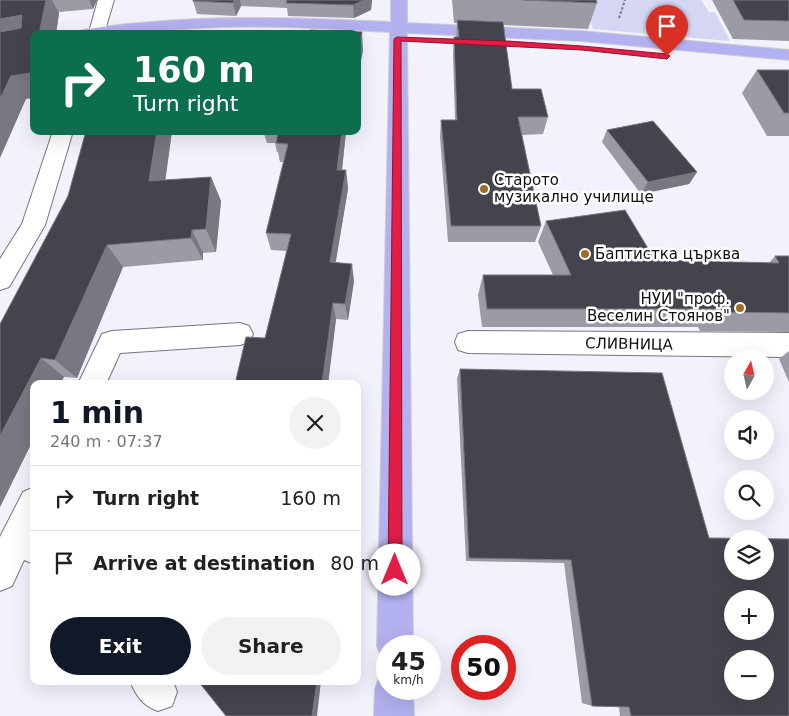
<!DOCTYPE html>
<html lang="en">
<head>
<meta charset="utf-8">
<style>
  body { margin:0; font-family:"DejaVu Sans",sans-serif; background:#f2f2f2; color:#202124; height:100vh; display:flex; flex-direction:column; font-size:19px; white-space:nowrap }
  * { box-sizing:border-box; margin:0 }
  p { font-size:16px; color:#757577 }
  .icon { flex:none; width:28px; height:28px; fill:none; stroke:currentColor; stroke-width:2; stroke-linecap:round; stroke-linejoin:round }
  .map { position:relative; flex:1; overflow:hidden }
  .details { position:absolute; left:30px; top:380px; width:331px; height:305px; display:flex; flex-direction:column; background:#fff; border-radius:10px; box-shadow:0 5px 20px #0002 }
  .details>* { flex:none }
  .hud { position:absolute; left:30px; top:30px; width:331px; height:105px; border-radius:10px; box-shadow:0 5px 20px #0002; background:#0b6e4f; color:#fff; overflow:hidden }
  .needle { width:32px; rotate:8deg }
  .fabs { position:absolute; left:724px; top:350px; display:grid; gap:10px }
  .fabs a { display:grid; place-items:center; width:50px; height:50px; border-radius:50%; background:#fff; box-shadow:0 5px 20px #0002; font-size:25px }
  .speed { position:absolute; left:376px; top:635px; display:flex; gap:10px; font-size:25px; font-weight:700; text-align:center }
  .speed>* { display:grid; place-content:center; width:65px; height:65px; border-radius:50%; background:#fff; box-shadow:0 5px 20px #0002; line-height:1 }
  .speed small { font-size:12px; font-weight:400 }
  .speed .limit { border:8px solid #d22; background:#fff; color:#111 }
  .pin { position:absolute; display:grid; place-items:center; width:42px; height:42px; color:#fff; margin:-51px -21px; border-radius:50% 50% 50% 0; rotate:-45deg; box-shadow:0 0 5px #0007 }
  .pin .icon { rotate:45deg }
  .me { position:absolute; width:55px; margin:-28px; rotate:0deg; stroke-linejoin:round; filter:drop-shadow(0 0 4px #0008) }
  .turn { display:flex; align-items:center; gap:18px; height:105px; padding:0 20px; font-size:22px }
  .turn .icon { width:65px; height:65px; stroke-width:2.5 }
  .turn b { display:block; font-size:35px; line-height:42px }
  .round { display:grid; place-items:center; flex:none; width:52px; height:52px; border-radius:26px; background:#f2f2f2 }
  .head { display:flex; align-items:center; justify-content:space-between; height:85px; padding:0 20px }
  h1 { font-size:30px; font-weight:600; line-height:38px; color:#111827 }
  .button { display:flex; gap:10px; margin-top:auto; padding:10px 20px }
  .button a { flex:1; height:58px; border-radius:30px; background:#111827; color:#fff; font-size:20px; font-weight:600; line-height:58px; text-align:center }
  .button a+a { background:#f2f2f2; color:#202124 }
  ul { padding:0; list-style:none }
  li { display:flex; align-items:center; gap:15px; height:65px; padding:0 20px; border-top:1px solid #e0e0e0 }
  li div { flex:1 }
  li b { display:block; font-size:19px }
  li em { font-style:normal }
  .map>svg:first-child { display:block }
  .green { fill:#d4d6f3 }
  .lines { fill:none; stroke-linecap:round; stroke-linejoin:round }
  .minor-casing { stroke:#75767f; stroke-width:2 }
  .major-casing { stroke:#cfcfcf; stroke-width:2 }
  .path { stroke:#76777d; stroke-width:2; stroke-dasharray:2.5 2; stroke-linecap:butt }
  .minor { fill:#fff; fill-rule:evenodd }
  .major { fill:#b3b1ef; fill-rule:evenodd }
  .wall { fill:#9a9ba4 }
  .shaded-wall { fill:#787882 }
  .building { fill:#44444d; stroke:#787882; fill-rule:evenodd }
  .route { fill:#e11d48; stroke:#92132f }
  .poi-dot { fill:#9f6d22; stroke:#fff; stroke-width:2 }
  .labels { text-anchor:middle; stroke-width:5; stroke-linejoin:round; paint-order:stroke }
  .poi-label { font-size:15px; fill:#0e0e11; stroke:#fff; text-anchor:start }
  .street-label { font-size:15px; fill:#0e0e11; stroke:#fff }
</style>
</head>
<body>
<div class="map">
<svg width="789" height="716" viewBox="0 0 789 716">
  <rect width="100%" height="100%" fill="#f1f2fc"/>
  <path class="green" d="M584 0H701L709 12H715L730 41 593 29Z"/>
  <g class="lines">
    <defs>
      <g id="minor">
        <path d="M98 0H114L104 34H90L89 32Z"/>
        <path d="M53 131H73L45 225 9 287 0 290V259L22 224Z"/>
        <path d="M240 323 249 326 253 334 249 342 240 345 120 353 106 384H78L102 334 112 331Z"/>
        <path d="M468 331 789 333V357L468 353 458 350 455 342 458 334Z"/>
        <path d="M34 487V564L24 560 12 586 0 591V537L23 492Z"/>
        <path d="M130 681H173L177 692 172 706 158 711C142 705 137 697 130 681Z"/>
      </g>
      <g id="major">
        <path d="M391 0H407V23L581 31 789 50V60L581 41 407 33 413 646H388V661L382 659 377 646 390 32C334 29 278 25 221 27 174 29 127 34 80 34L82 30 88 29C189 14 289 17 391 22Z"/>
        <path d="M388 673V689H413L414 716H374L375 689 380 675Z"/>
      </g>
    </defs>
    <use href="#minor" class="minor-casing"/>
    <use href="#major" class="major-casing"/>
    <path class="path" d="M619 18 625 0"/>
    <use href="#minor" class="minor"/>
    <use href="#major" class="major"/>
  </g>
  <g class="wall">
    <path d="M0 0H97L93 9 59 12V13L56 34H34L26 99Z"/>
    <path d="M193 0H372L371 10 354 18 288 16 287 8 241 6 236 16 197 14 193 1Z"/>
    <path d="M452 0H596L597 3 588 29 503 25 512 89 548 117 543 134 522 135 541 226 535 242H448L440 137 441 120H455L453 54 454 37H456L457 23H454Z"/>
    <path d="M712 0H789V41L733 39Z"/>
    <path d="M757 70H789V136H767L742 93Z"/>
    <path d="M607 130 697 172 689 184 641 194 602 142Z"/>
    <path d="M86 131H172L165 180 211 177 221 201 216 252 203 253V260L123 267 77 378 64 377 0 507 68 196Z"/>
    <path d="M263 131H346L342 170H346L348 189 335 263 354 281 348 320 336 319 328 384H235L265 338 287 251 271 250 266 233 283 162H280L278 152H277L275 143H267Z"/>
    <path d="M546 221 655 260 769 263 775 256H789V332L700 331 698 327H482L478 295 483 275H553L538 242Z"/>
    <path d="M789 351V382L779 359Z"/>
    <path d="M460 369 709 538 789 716H620L619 707 592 706 582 703 564 563 466 561 457 379Z"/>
  </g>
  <g class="shaded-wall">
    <path d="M46 0H52L59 13 56 34H39Z"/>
    <path d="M89 0H97L93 9Z"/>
    <path d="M234 0H240L241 6 236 16 233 3Z"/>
    <path d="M364 0H372L371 10 354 18 353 5Z"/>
    <path d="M22 15 34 35 0 44V19Z"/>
    <path d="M362 32 363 51 358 76V51Z"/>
    <path d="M34 61V98L26 99 0 158V99L11 76Z"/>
    <path d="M157 131H172L162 205 149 181Z"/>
    <path d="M342 131H346L340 189 337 170Z"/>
    <path d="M346 170 348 189 333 279 330 262Z"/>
    <path d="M697 172 689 184 641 194 648 182Z"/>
    <path d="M211 177 221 201 216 252 206 229Z"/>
    <path d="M192 230 203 253V260L191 238Z"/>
    <path d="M107 245 123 267 77 378 55 360Z"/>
    <path d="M352 264 354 281 348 320 345 304Z"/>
    <path d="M333 303 336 319 328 384H322Z"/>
    <path d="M41 358 64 377 60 384H34V438L0 507V436Z"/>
    <path d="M317 681H321L317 716H312Z"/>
  </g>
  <g class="building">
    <path d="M0 0H46L39 34H34V61L31 73 11 76 0 99V32L21 28 22 15 0 19Z"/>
    <path d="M193 0H234L233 3 193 1Z"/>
    <path d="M287 0H364L353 5 286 3Z"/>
    <path d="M523 0H596L597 3Z"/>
    <path d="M733 0H789V21L744 20Z"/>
    <path d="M457 20 503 22 512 89H541L548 117H518L541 226H451L441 120H457L454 37H459Z"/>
    <path d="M310 30 362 32 358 51V34H309Z"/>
    <path d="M757 70H789V113H784Z"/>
    <path d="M653 121 697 172 648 182 607 130Z"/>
    <path d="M86 131H157L149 181 211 177 206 229 192 230 191 238 107 245 55 360 41 358 0 436V324L68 196Z"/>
    <path d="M273 131H342L337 170H346L330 262 352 264 345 304 333 303 322 384H235L246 337 265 338 291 234 266 233 288 144 276 143 278 133H272Z"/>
    <path d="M625 210 655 260 779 263 775 256H789V313L718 312 716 309H487L483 275H571L546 221Z"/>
    <path d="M460 369 662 373 709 538 789 539V716H631L629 707 592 706 571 560 469 558ZM732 539H765V571H732ZM732 599H765V631H732ZM732 659H765V691H732Z"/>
    <path d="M198 681H317L312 716H226Z"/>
  </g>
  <path class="route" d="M397 37 507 41 582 46 667 54 670 56 667 59 582 50 401 41 402 570 400 575 395 577 390 575 388 570 394 39Z"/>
  <g class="poi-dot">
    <circle cx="484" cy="189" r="5"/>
    <circle cx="585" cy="254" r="5"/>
    <circle cx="740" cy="308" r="5"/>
  </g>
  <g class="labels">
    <g class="poi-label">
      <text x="494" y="185">Старото<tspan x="494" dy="17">музикално училище</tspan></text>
      <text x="595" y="259">Баптистка църква</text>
      <text x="730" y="304" text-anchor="end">НУИ "проф.<tspan x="730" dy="17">Веселин Стоянов"</tspan></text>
    </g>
    <g class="street-label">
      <text transform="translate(629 344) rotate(1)" y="5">СЛИВНИЦА</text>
    </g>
  </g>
</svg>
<div class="fabs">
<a><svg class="needle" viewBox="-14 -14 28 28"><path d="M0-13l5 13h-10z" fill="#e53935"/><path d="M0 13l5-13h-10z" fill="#757577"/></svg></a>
<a><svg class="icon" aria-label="sound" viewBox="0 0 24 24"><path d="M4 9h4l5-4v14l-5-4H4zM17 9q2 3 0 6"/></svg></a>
<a><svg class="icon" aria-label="search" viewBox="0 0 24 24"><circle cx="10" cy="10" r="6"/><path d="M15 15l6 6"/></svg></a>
<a><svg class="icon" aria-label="layers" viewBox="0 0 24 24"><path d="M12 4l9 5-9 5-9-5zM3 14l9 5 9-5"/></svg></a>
<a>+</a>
<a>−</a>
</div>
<div class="speed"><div>45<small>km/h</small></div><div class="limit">50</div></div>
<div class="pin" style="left:667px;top:56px;background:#d93025"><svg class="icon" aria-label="arrive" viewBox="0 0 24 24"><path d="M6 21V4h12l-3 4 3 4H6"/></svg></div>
<svg class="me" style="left:395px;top:570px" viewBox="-20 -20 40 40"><circle r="19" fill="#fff"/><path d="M0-13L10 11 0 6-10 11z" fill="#e11d48"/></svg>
<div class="hud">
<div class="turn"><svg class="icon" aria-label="right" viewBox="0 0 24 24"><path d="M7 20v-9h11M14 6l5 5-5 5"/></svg><div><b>160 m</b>Turn right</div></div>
</div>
<section class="details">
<div class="head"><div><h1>1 min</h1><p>240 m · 07:37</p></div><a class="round"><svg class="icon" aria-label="close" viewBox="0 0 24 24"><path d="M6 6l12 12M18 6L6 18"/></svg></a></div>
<ul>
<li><svg class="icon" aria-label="right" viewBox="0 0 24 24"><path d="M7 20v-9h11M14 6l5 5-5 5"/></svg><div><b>Turn right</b></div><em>160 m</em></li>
<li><svg class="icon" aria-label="arrive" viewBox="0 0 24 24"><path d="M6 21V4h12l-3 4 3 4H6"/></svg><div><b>Arrive at destination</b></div><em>80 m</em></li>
</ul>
<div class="button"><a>Exit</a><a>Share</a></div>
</section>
</div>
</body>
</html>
